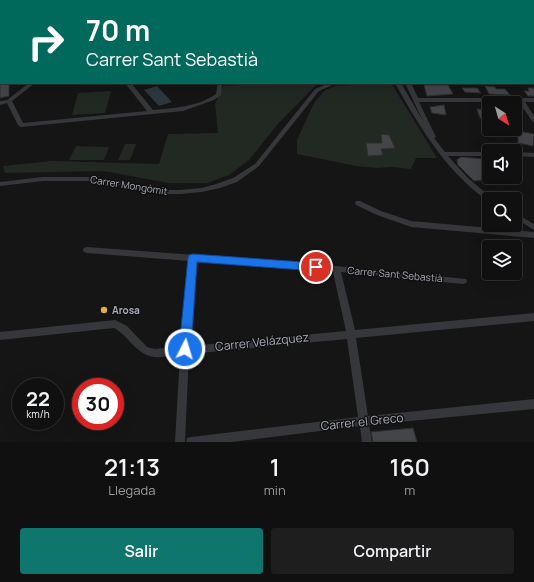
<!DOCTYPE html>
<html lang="es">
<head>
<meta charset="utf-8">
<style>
  body { margin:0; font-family:Manrope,sans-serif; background:#1e1e1e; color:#f1f3f6; height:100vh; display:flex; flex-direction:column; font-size:15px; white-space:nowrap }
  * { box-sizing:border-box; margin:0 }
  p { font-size:13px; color:#9c9d9f }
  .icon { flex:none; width:22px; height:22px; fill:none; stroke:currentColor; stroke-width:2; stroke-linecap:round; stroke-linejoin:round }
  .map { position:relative; height:442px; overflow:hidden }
  .drawer { display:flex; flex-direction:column; background:#101010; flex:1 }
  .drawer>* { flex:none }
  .top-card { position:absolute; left:0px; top:0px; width:534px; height:84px; box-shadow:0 4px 16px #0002,0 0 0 1px #303030; background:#00695c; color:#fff; overflow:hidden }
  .needle { width:26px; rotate:143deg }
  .controls { position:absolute; left:482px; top:96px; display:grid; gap:8px }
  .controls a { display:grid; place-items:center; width:40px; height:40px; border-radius:4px; background:#101010; box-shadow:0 4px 16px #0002,0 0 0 1px #303030; font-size:20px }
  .speed { position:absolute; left:12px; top:378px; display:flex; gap:8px; font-size:20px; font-weight:700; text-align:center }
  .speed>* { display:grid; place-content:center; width:52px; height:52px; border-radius:50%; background:#101010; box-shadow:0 4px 16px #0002,0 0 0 1px #303030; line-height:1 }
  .speed small { font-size:10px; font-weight:400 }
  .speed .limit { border:6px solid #d22; background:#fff; color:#111 }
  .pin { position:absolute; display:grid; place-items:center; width:34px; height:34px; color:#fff; margin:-17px; border:2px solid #fff; border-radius:50%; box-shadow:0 1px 4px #0007 }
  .me { position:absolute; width:44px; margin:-22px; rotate:5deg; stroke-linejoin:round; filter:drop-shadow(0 0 3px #0008) }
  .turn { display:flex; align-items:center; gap:14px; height:84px; padding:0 20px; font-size:18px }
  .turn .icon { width:52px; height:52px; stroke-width:2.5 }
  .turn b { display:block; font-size:28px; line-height:34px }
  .eta { display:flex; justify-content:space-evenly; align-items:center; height:68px; text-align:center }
  .eta b { font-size:24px; font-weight:600; line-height:28px }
  .action { display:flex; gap:8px; margin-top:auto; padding:8px 20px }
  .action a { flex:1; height:46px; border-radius:4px; background:#0f766e; color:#fff; font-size:16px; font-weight:600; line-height:46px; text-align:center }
  .action a+a { background:#1e1e1e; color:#f1f3f6 }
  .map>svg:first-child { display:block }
  .green { fill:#212922 }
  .water { fill:#2f373e }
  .building { fill:#444549; stroke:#2f2f32 }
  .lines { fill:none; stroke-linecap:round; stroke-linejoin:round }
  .street { fill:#36373b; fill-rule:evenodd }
  .route { fill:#1a73e8; stroke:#114b97 }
  .poi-dot { fill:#e5ad3e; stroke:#101011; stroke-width:1.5 }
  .labels { text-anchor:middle; stroke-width:3; stroke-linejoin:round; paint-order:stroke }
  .street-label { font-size:10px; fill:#a8acb6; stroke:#101011 }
  .poi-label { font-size:10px; font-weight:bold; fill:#a8acb6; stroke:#101011; text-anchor:start }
  .near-street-label { font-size:12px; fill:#a8acb6; stroke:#101011 }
</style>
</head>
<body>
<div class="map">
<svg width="534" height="442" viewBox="0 0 534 442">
  <rect width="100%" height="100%" fill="#151516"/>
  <g class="green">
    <path d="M375 0H534V13L533 1Z"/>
    <path d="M283 83H318L277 125 249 160 229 175 207 183H168L104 171 5 173 3 166 52 161 159 164 168 134 218 133 215 104 223 86Z"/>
    <path d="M388 83 393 86 437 158H416L411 169 392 167 377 168 356 166 297 154V140L307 118 314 103 325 90 336 86Z"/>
    <path d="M111 91 105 113 72 115 78 93Z"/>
    <path d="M125 144H136L130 160H118Z"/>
    <path d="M76 146 109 147 104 160H69Z"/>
  </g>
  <path class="water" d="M157 86 172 102 159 106 144 90Z"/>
  <g class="building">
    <path d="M0 63 1 83H9V96L0 98Z"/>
    <path d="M424 85H448L453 94 427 96Z"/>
    <path d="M485 86 495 87 496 89H505L510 95 489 94Z"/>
    <path d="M462 88H477L481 93 465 92Z"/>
    <path d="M528 88H534V96H528L524 91H529Z"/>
    <path d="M444 105 446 115 432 113 430 107Z"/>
    <path d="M477 109 488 110 489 119 480 118Z"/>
    <path d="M518 131 534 134 533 146 518 143Z"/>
    <path d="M381 134 389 135 395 148 381 149 383 155 368 156 366 143H382Z"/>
    <path d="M461 157 483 159 489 167V177L497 178 474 181 458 165 457 160Z"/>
    <path d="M413 428 417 442H373L371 432Z"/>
  </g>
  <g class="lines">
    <g class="street">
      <rect x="203" y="0" width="4" height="1"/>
      <path d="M329 0H334L335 1H330Z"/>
      <rect x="370" y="0" width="4" height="1"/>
      <rect x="0" y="13" width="1" height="2"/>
      <path d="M29 83H35L12 101 23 123 147 111 125 83H131L153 110C174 108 197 107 216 94L218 83H244L241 85H222L221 95 214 100 183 111 21 127 18 125 7 103 0 105V101L7 100Z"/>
      <path d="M330 83H337L319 91 259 166 237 182 220 188 202 192 180 194H159L121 185 87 181H43L0 186V182L43 177H87L121 181 159 190H180L202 188 216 184 233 178 255 164 315 89Z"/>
      <path d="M395 83H401L423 121 405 83H411L418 98H534V102H525L534 116V122L532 121 519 102H419L436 137 434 138 445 152H489V156H448L468 178 493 199H489V201H488C480 195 473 190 466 183 436 155 415 119 395 83Z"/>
      <path d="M515 152 534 153V157L515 156Z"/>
      <path d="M356 201H360L381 211 411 221 534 232V238L411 227 377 215 356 205 355 203Z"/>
      <path d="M515 213 534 224V230L515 218Z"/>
      <path d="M87 247 316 264 466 279 467 281 466 283 463 284 341 272 355 330 534 313V321L356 338 368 416 534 399V409L369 425 372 442H362L360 426 232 442H186L187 438 191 437 358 417 347 339 189 354 185 442H175L180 355C172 355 163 358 155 357 136 355 129 336 114 328L0 340V332L115 320 127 326 147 347 155 349 181 346 189 261 87 253 84 252 83 250 84 248ZM197 261 333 272 346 331 190 346Z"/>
    </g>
  </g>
  <path class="route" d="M193 254 316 263 320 264 321 267 320 270 316 271 197 262 191 349 189 353 185 355 181 353 179 349 188 258 189 255Z"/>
  <circle class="poi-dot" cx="104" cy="310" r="4"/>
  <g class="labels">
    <g class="street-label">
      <text transform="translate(129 185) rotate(9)" y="4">Carrer Mongòmit</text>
      <text transform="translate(395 274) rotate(5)" y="4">Carrer Sant Sebastià</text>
    </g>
    <g class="poi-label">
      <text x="112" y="314">Arosa</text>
    </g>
    <g class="near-street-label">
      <text transform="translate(262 342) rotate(-6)" y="4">Carrer Velázquez</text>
      <text transform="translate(362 422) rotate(-6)" y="4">Carrer el Greco</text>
    </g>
  </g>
</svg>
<div class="controls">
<a><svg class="needle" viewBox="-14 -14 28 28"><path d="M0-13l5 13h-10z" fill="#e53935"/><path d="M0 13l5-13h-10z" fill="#9c9d9f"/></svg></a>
<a><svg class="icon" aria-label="sound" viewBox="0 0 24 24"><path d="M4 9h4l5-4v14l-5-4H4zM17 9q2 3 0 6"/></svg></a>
<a><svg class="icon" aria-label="search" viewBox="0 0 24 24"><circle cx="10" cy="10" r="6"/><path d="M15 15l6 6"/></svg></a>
<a><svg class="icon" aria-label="layers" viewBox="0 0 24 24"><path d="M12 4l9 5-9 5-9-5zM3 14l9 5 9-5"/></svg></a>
</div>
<div class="speed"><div>22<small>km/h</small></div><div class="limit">30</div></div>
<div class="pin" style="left:316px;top:267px;background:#d93025"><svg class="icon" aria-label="arrive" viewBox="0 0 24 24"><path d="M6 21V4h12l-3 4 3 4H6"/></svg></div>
<svg class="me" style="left:185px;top:349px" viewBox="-20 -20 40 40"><circle r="17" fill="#1a73e8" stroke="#fff" stroke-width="3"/><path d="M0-11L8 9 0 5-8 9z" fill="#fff"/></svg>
<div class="top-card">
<div class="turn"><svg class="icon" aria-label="right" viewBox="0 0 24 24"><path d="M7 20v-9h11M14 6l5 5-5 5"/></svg><div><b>70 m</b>Carrer Sant Sebastià</div></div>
</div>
</div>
<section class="drawer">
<div class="eta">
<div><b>21:13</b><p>Llegada</p></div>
<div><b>1</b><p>min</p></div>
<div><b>160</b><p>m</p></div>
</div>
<div class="action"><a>Salir</a><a>Compartir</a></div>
</section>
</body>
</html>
